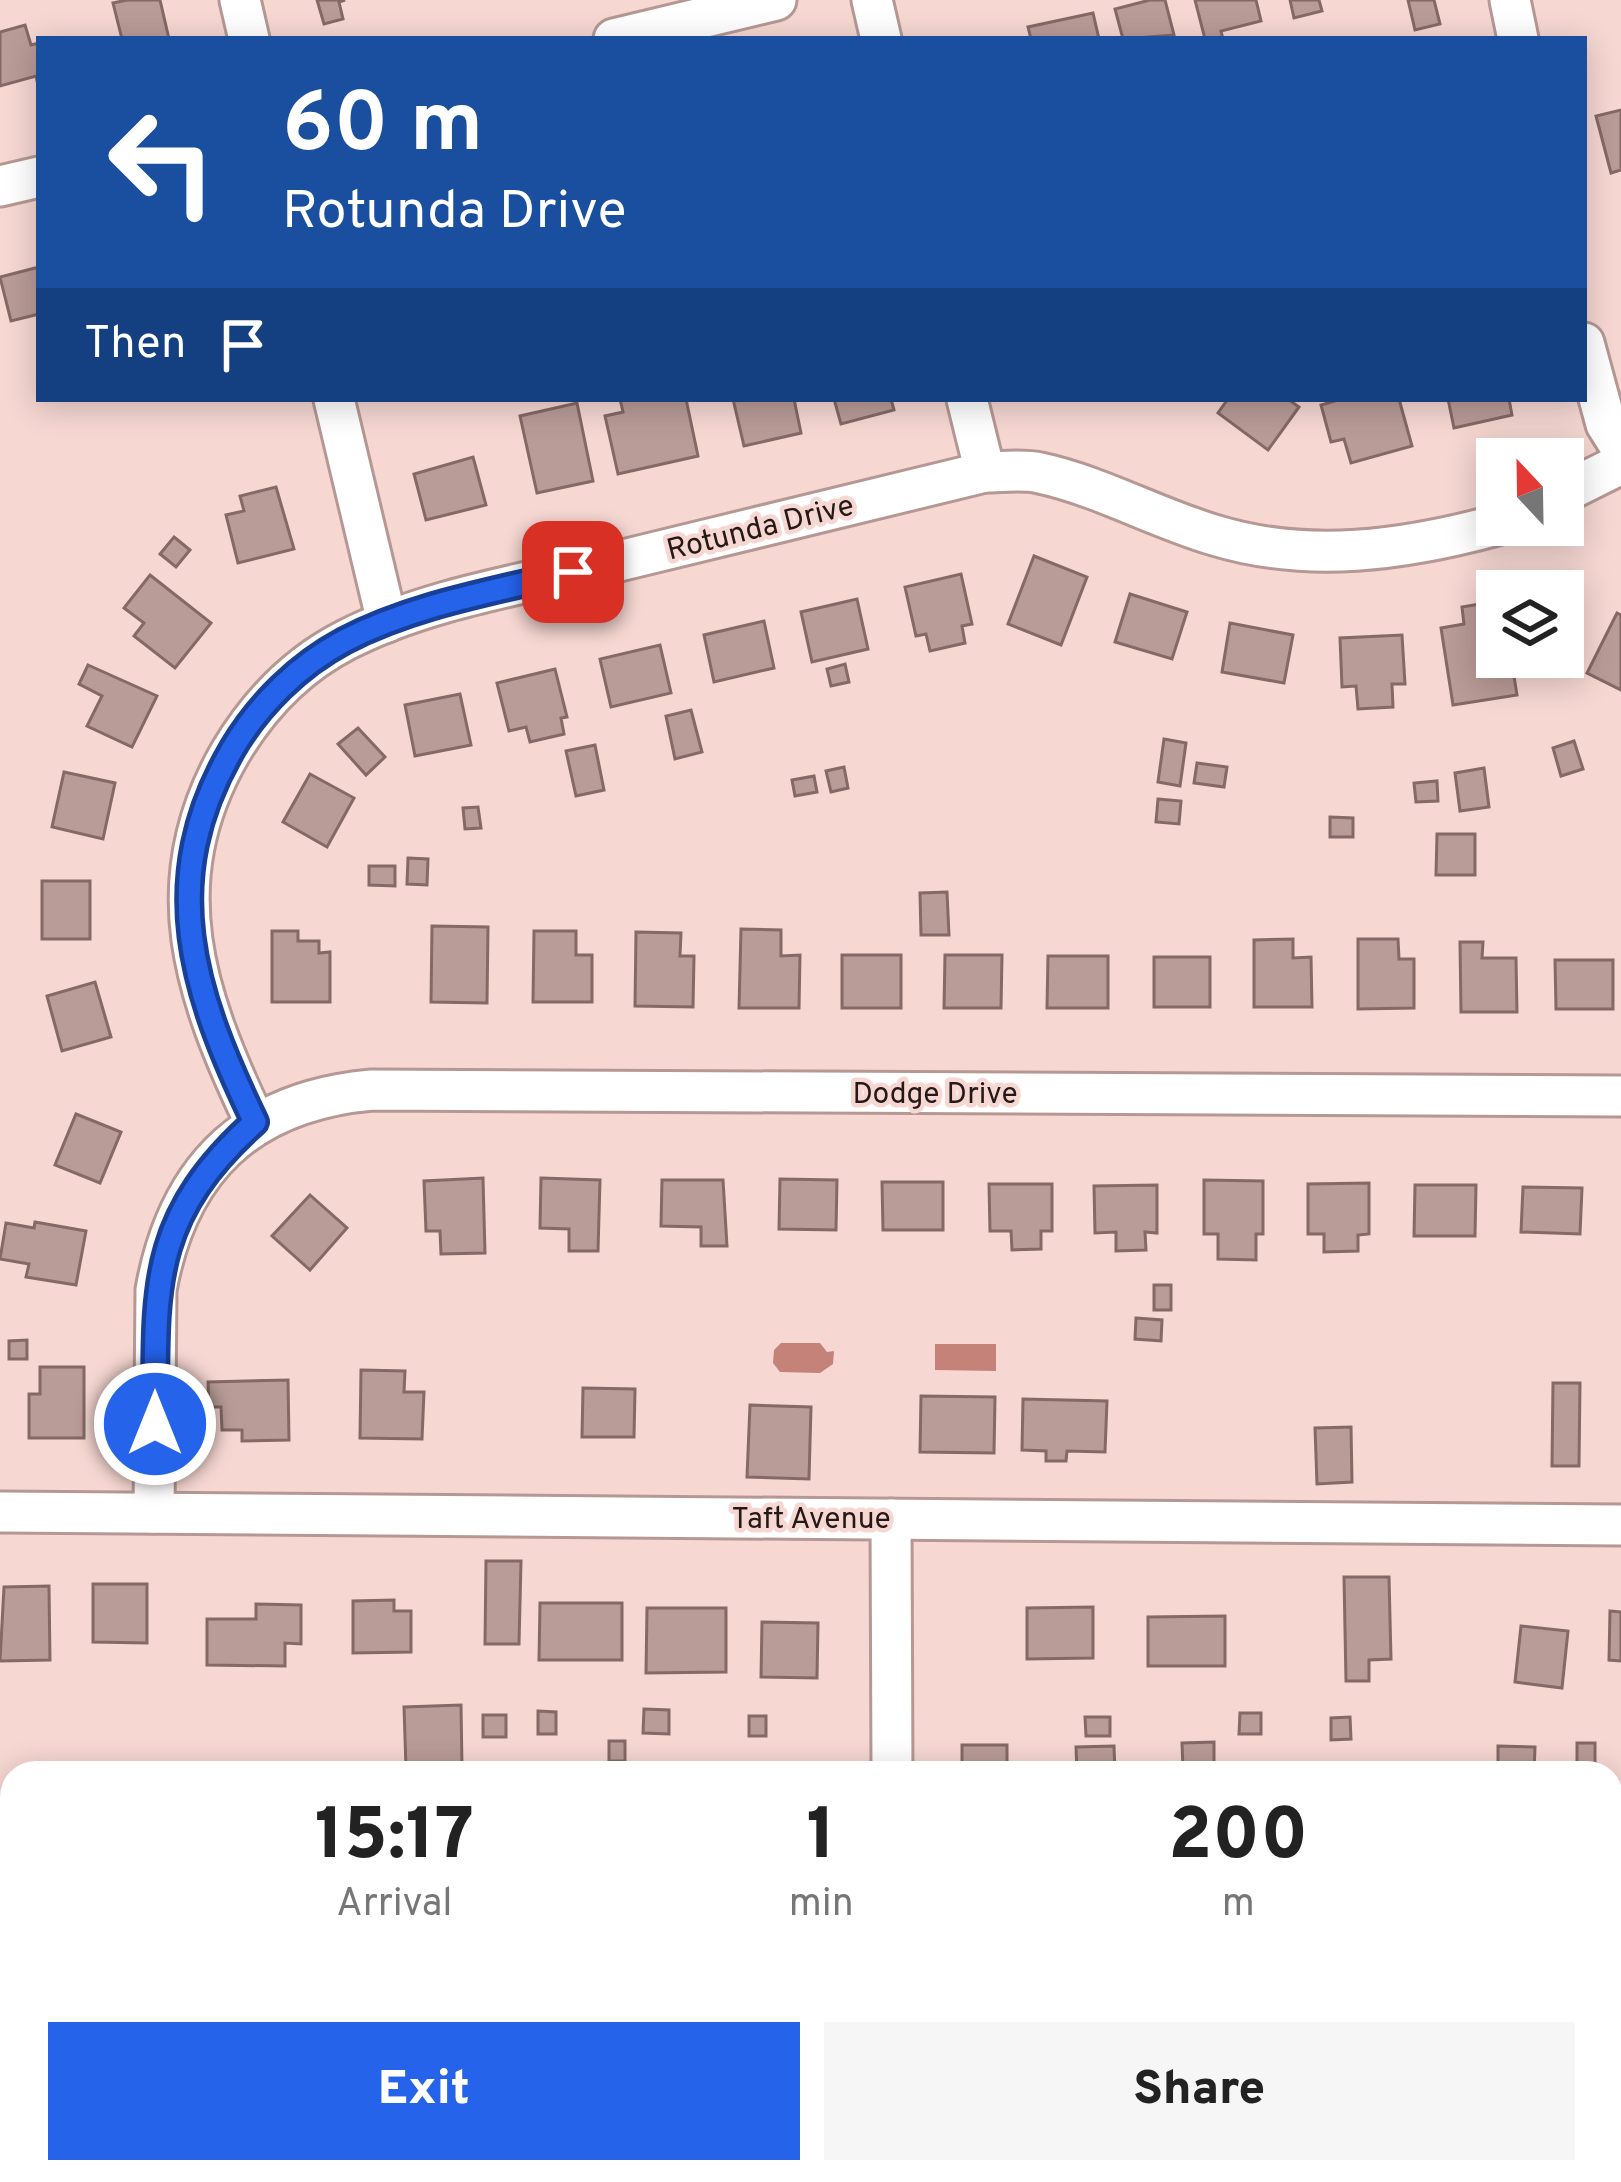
<!DOCTYPE html>
<html lang="en">
<head>
<meta charset="utf-8">
<style>
  body { margin:0; font-family:Overpass,sans-serif; background:#f6f6f6; color:#222; height:100vh; display:flex; flex-direction:column; font-size:45px; white-space:nowrap }
  * { box-sizing:border-box; margin:0 }
  p { font-size:39px; color:#767676 }
  .icon { flex:none; width:66px; height:66px; fill:none; stroke:currentColor; stroke-width:2; stroke-linecap:round; stroke-linejoin:round }
  .map { position:relative; flex:1; overflow:hidden }
  .sheet { position:absolute; left:0px; top:1761px; width:1623px; height:423px; display:flex; flex-direction:column; background:#fff; border-radius:36px 36px 0 0; box-shadow:0 6px 30px #0003 }
  .sheet>* { flex:none }
  .banner { position:absolute; left:36px; top:36px; width:1551px; height:366px; border-radius:0px; box-shadow:0 6px 30px #0003; background:#1a4fa0; color:#fff; overflow:hidden }
  .needle { width:78px; rotate:338deg }
  .fabs { position:absolute; left:1476px; top:438px; display:grid; gap:24px }
  .fabs a { display:grid; place-items:center; width:108px; height:108px; border-radius:0px; background:#fff; box-shadow:0 6px 30px #0003; font-size:60px }
  .pin { position:absolute; display:grid; place-items:center; width:102px; height:102px; color:#fff; margin:-51px; border-radius:24px; box-shadow:0 6px 18px #0006 }
  .me { position:absolute; width:132px; margin:-66px; rotate:0deg; stroke-linejoin:round; filter:drop-shadow(0 0 9px #0008) }
  .turn { display:flex; align-items:center; gap:42px; height:252px; padding:0 48px; font-size:54px }
  .turn .icon { width:156px; height:156px; stroke-width:2.5 }
  .turn b { display:block; font-size:84px; line-height:102px }
  .then { display:flex; align-items:center; height:114px; padding:0 48px; background:#0003; gap:24px; font-size:45px }
  .eta { display:flex; justify-content:space-evenly; align-items:center; height:204px; text-align:center }
  .eta b { font-size:72px; font-weight:800; line-height:84px }
  .primary-button { display:flex; gap:24px; margin-top:auto; padding:24px 48px }
  .primary-button a { flex:1; height:138px; border-radius:0px; background:#2563eb; color:#fff; font-size:48px; font-weight:800; line-height:138px; text-align:center }
  .primary-button a+a { background:#f6f6f6; color:#222 }
  .map>svg:first-child { display:block }
  .water { fill:#c48279 }
  .building { fill:#b99b97; stroke:#846965; stroke-width:3 }
  .lines { fill:none; stroke-linecap:round; stroke-linejoin:round }
  .street-casing { stroke:#b59893; stroke-width:45 }
  .street { stroke:#fff; stroke-width:39 }
  .route-casing { stroke:#184099; stroke-width:30 }
  .route { stroke:#2563eb; stroke-width:21 }
  .labels { text-anchor:middle; stroke-width:9; stroke-linejoin:round; paint-order:stroke }
  .street-label { font-size:30px; fill:#241917; stroke:#f6d7d2 }
</style>
</head>
<body>
<div class="map">
<svg width="1621" height="2182" viewBox="0 0 1621 2182">
  <rect width="100%" height="100%" fill="#f6d7d2"/>
  <g class="water">
    <path d="M781 1343H820L827 1352 834 1351 833 1364 820 1373 780 1372 773 1363 774 1350Z"/>
    <path d="M935 1344H996V1371L935 1370Z"/>
  </g>
  <g class="building">
    <path d="M127 0H160L169 39H122L113 3Z"/>
    <path d="M317 0H345L339 2 343 19 324 24Z"/>
    <path d="M1150 0H1165L1174 35 1123 39 1115 9Z"/>
    <path d="M1195 0H1256L1261 21 1221 31 1223 39H1205Z"/>
    <path d="M1290 0H1319L1322 11 1294 18Z"/>
    <path d="M1408 0H1434L1440 24 1415 30Z"/>
    <path d="M1093 13 1099 39H1031L1028 27Z"/>
    <path d="M25 25 31 45 39 43V90L36 76 0 86V32Z"/>
    <path d="M1621 110V170L1611 173 1596 116Z"/>
    <path d="M39 267V314L11 321 0 277Z"/>
    <path d="M620 399H686L698 456 618 474 605 416 623 412Z"/>
    <path d="M733 399H794L801 433 744 446Z"/>
    <path d="M834 399H891L894 410 841 424Z"/>
    <path d="M1228 399H1288L1299 407 1268 450 1218 413Z"/>
    <path d="M1342 399H1399L1412 446 1351 463 1344 439 1331 442 1321 405Z"/>
    <path d="M1448 399H1509L1512 415 1454 428Z"/>
    <path d="M577 403 593 481 537 493 520 416Z"/>
    <path d="M473 457 486 505 426 520 414 474Z"/>
    <path d="M276 487 294 549 238 563 226 515 244 511 240 496Z"/>
    <path d="M174 537 190 550 176 567 160 554Z"/>
    <path d="M1034 556 1087 577 1061 645 1008 624Z"/>
    <path d="M961 574 972 624 962 626 965 643 930 651 926 634 916 636 905 587Z"/>
    <path d="M150 575 211 623 175 668 134 636 144 623 124 608Z"/>
    <path d="M1130 594 1187 612 1172 659 1115 642Z"/>
    <path d="M857 599 868 649 812 662 801 612Z"/>
    <path d="M1480 604 1483 622 1497 620V657H1511L1517 695 1453 705 1441 628 1464 624 1462 607Z"/>
    <path d="M1617 613 1621 615V690L1587 673Z"/>
    <path d="M764 621 774 668 714 682 704 635Z"/>
    <path d="M1230 623 1293 635 1284 683 1222 672Z"/>
    <path d="M1402 635 1405 684H1392L1393 707 1358 709 1356 686 1342 687 1340 638Z"/>
    <path d="M660 645 671 693 611 707 600 659Z"/>
    <path d="M845 664 849 682 831 686 827 669Z"/>
    <path d="M88 665 157 696 132 747 87 726 102 696 79 684Z"/>
    <path d="M555 669 567 717 561 718 564 734 530 742 526 727 509 731 497 683Z"/>
    <path d="M460 694 471 745 415 756 405 705Z"/>
    <path d="M691 710 702 752 675 759 666 716Z"/>
    <path d="M358 728 385 757 366 775 338 744Z"/>
    <path d="M1164 739 1186 743 1180 786 1158 782Z"/>
    <path d="M1574 741 1583 769 1561 776 1553 748Z"/>
    <path d="M595 745 604 790 576 796 566 751Z"/>
    <path d="M1197 763 1227 767 1224 787 1194 783Z"/>
    <path d="M844 767 848 788 831 792 826 771Z"/>
    <path d="M1484 768 1489 807 1460 811 1455 773Z"/>
    <path d="M64 772 115 783 103 839 52 827Z"/>
    <path d="M310 774 354 798 327 847 283 822Z"/>
    <path d="M814 776 817 792 795 796 792 780Z"/>
    <path d="M1437 781 1438 801 1416 802 1414 783Z"/>
    <path d="M1158 799 1181 801 1179 824 1156 822Z"/>
    <path d="M478 807 481 828 465 829 463 808Z"/>
    <path d="M1330 817 1353 818V837H1330Z"/>
    <path d="M1437 834H1475V875H1436Z"/>
    <path d="M408 858 428 859 427 885 407 884Z"/>
    <path d="M369 866H395V886L369 885Z"/>
    <rect x="42" y="881" width="48" height="58"/>
    <path d="M947 892 949 935H921L920 893Z"/>
    <path d="M432 926 488 927 487 1003 431 1002Z"/>
    <path d="M741 929 781 930V956L800 955 799 1008H739Z"/>
    <path d="M272 931H298V941H319V953L330 952V1002H272Z"/>
    <path d="M534 931H576V955H592V1002H533Z"/>
    <path d="M636 932 681 933 680 956H694L693 1007 635 1006Z"/>
    <path d="M1293 939V958L1311 957 1312 1007H1254V940Z"/>
    <path d="M1358 939H1398L1399 959H1414V1008L1358 1009Z"/>
    <path d="M1460 942H1483L1482 958H1516L1517 1012H1461Z"/>
    <rect x="842" y="955" width="59" height="53"/>
    <path d="M945 955H1002L1001 1008H944Z"/>
    <path d="M1048 956H1108V1008H1047Z"/>
    <rect x="1154" y="957" width="56" height="50"/>
    <path d="M1555 960H1613V1009H1556Z"/>
    <path d="M95 982 111 1037 62 1051 47 996Z"/>
    <path d="M76 1114 121 1132 100 1183 55 1165Z"/>
    <path d="M483 1178 485 1253 441 1254 440 1231H426L424 1181Z"/>
    <path d="M541 1178 600 1180 598 1251H569V1229L540 1228Z"/>
    <path d="M780 1179 837 1180 836 1230 779 1229Z"/>
    <path d="M662 1180H723L727 1246H701V1227L661 1226Z"/>
    <path d="M1204 1180 1263 1181V1234H1256V1260L1218 1259V1234H1204Z"/>
    <path d="M882 1182H943V1230H883Z"/>
    <path d="M1369 1183V1234L1358 1235V1251L1324 1252V1234H1308V1184Z"/>
    <path d="M989 1184H1052V1231H1041V1249L1012 1250 1011 1231H990Z"/>
    <path d="M1157 1185V1233L1145 1232 1146 1250 1116 1251V1232L1095 1233 1094 1186Z"/>
    <path d="M1415 1185H1476L1475 1236H1414Z"/>
    <path d="M1523 1187 1582 1188 1580 1234 1521 1232Z"/>
    <path d="M310 1195 347 1228 310 1270 272 1236Z"/>
    <path d="M35 1222 86 1231 76 1285 26 1277 29 1264 0 1259 6 1223 34 1228Z"/>
    <rect x="1154" y="1285" width="17" height="25"/>
    <path d="M1136 1318 1162 1320 1161 1341 1135 1339Z"/>
    <path d="M27 1340V1359H9V1341Z"/>
    <path d="M40 1367H84V1438H29V1394H40Z"/>
    <path d="M361 1370 405 1371 404 1392H424L422 1439 360 1438Z"/>
    <path d="M288 1380 289 1440 242 1441V1430H222L221 1407H209L208 1382Z"/>
    <path d="M1553 1383H1580L1579 1466H1552Z"/>
    <path d="M583 1388 635 1389 634 1437H582Z"/>
    <path d="M921 1396 995 1397 994 1453 920 1452Z"/>
    <path d="M1023 1399 1107 1401 1105 1452 1067 1451 1066 1461H1046V1451L1022 1450Z"/>
    <path d="M750 1405 811 1407 809 1479 747 1477Z"/>
    <path d="M1351 1427 1352 1482 1317 1484 1315 1428Z"/>
    <path d="M486 1561H521L519 1644H485Z"/>
    <path d="M1344 1577H1389L1391 1659 1369 1660V1681H1346Z"/>
    <path d="M93 1584H147V1643L93 1642Z"/>
    <path d="M49 1586 50 1660 0 1661 4 1587Z"/>
    <path d="M394 1600V1611H411V1652L353 1653V1601Z"/>
    <path d="M540 1603H622V1660H539Z"/>
    <path d="M256 1604 301 1605V1644L285 1643V1666L207 1665V1619H256Z"/>
    <path d="M1093 1607V1658L1027 1659V1608Z"/>
    <path d="M647 1608H726V1672L646 1673Z"/>
    <path d="M1610 1611 1621 1612V1661L1609 1660Z"/>
    <path d="M1225 1616V1666H1148V1617Z"/>
    <path d="M762 1622 818 1623 817 1678 761 1677Z"/>
    <path d="M1521 1626 1568 1631 1562 1688 1515 1682Z"/>
    <path d="M461 1705 462 1766 406 1768 404 1707Z"/>
    <path d="M644 1709 669 1710V1734L643 1733Z"/>
    <path d="M538 1711 556 1712V1734H538Z"/>
    <path d="M1240 1713H1261V1734H1239Z"/>
    <rect x="483" y="1715" width="23" height="22"/>
    <rect x="749" y="1716" width="17" height="20"/>
    <path d="M1085 1717H1110V1736H1086Z"/>
    <path d="M1350 1717 1351 1739 1331 1740V1718Z"/>
    <rect x="609" y="1741" width="16" height="20"/>
    <path d="M1214 1742V1768L1183 1769 1182 1743Z"/>
    <rect x="1577" y="1743" width="18" height="24"/>
    <path d="M962 1745H1007V1769L962 1773Z"/>
    <path d="M1114 1746 1115 1773H1077L1076 1747Z"/>
    <path d="M1498 1746 1535 1747 1534 1773H1498Z"/>
    <path d="M1611 1810 1621 1811V1877H1611Z"/>
    <rect x="0" y="1821" width="12" height="46"/>
    <rect x="0" y="2051" width="12" height="45"/>
    <rect x="1008" y="2172" width="45" height="10"/>
  </g>
  <g class="lines">
    <defs>
      <g id="street">
        <path d="M240 0 249 39"/>
        <path d="M872 0 881 39"/>
        <path d="M1510 0 1518 39"/>
        <path d="M614 39 776 0"/>
        <path d="M0 186 39 177"/>
        <path d="M1584 343 1606 424 1621 448"/>
        <path d="M334 399 387 622"/>
        <path d="M967 399 985 472"/>
        <path d="M1563 493 1621 464"/>
        <path d="M255 1122C195 996 155 883 230 753 258 706 297 665 346 640 428 598 526 584 615 562 738 532 861 502 985 472 1002 472 1023 469 1040 473 1100 486 1156 518 1214 535 1308 564 1405 550 1497 525"/>
        <path d="M0 1512 1621 1525"/>
        <path d="M154 1513 156 1290C178 1168 248 1101 372 1090L1621 1096"/>
        <path d="M891 1519 892 1773"/>
        <path d="M0 1951H12"/>
        <path d="M1611 1959 1621 1960"/>
        <path d="M893 2172V2182"/>
      </g>
    </defs>
    <use href="#street" class="street-casing"/>
    <use href="#street" class="street"/>
  </g>
  <g class="lines">
    <defs>
      <path id="route" d="M155 1424C156 1290 147 1219 255 1122 193 993 155 881 233 748 259 704 299 665 344 641 415 604 496 591 573 572"/>
    </defs>
    <use href="#route" class="route-casing"/>
    <use href="#route" class="route"/>
  </g>
  <g class="labels">
    <g class="street-label">
      <text transform="translate(760 527) rotate(-14)" y="10">Rotunda Drive</text>
      <text x="935" y="1103">Dodge Drive</text>
      <text x="811" y="1528">Taft Avenue</text>
    </g>
  </g>
</svg>
<div class="fabs">
<a><svg class="needle" viewBox="-14 -14 28 28"><path d="M0-13l5 13h-10z" fill="#e53935"/><path d="M0 13l5-13h-10z" fill="#767676"/></svg></a>
<a><svg class="icon" aria-label="layers" viewBox="0 0 24 24"><path d="M12 4l9 5-9 5-9-5zM3 14l9 5 9-5"/></svg></a>
</div>
<div class="pin" style="left:573px;top:572px;background:#d93025"><svg class="icon" aria-label="arrive" viewBox="0 0 24 24"><path d="M6 21V4h12l-3 4 3 4H6"/></svg></div>
<svg class="me" style="left:155px;top:1424px" viewBox="-20 -20 40 40"><circle r="17" fill="#2563eb" stroke="#fff" stroke-width="3"/><path d="M0-11L8 9 0 5-8 9z" fill="#fff"/></svg>
<div class="banner">
<div class="turn"><svg class="icon" aria-label="left" viewBox="0 0 24 24"><path d="M17 20v-9H6M10 6l-5 5 5 5"/></svg><div><b>60 m</b>Rotunda Drive</div></div>
<div class="then">Then<svg class="icon" aria-label="arrive" viewBox="0 0 24 24"><path d="M6 21V4h12l-3 4 3 4H6"/></svg></div>
</div>
<section class="sheet">
<div class="eta">
<div><b>15:17</b><p>Arrival</p></div>
<div><b>1</b><p>min</p></div>
<div><b>200</b><p>m</p></div>
</div>
<div class="primary-button"><a>Exit</a><a>Share</a></div>
</section>
</div>
</body>
</html>
